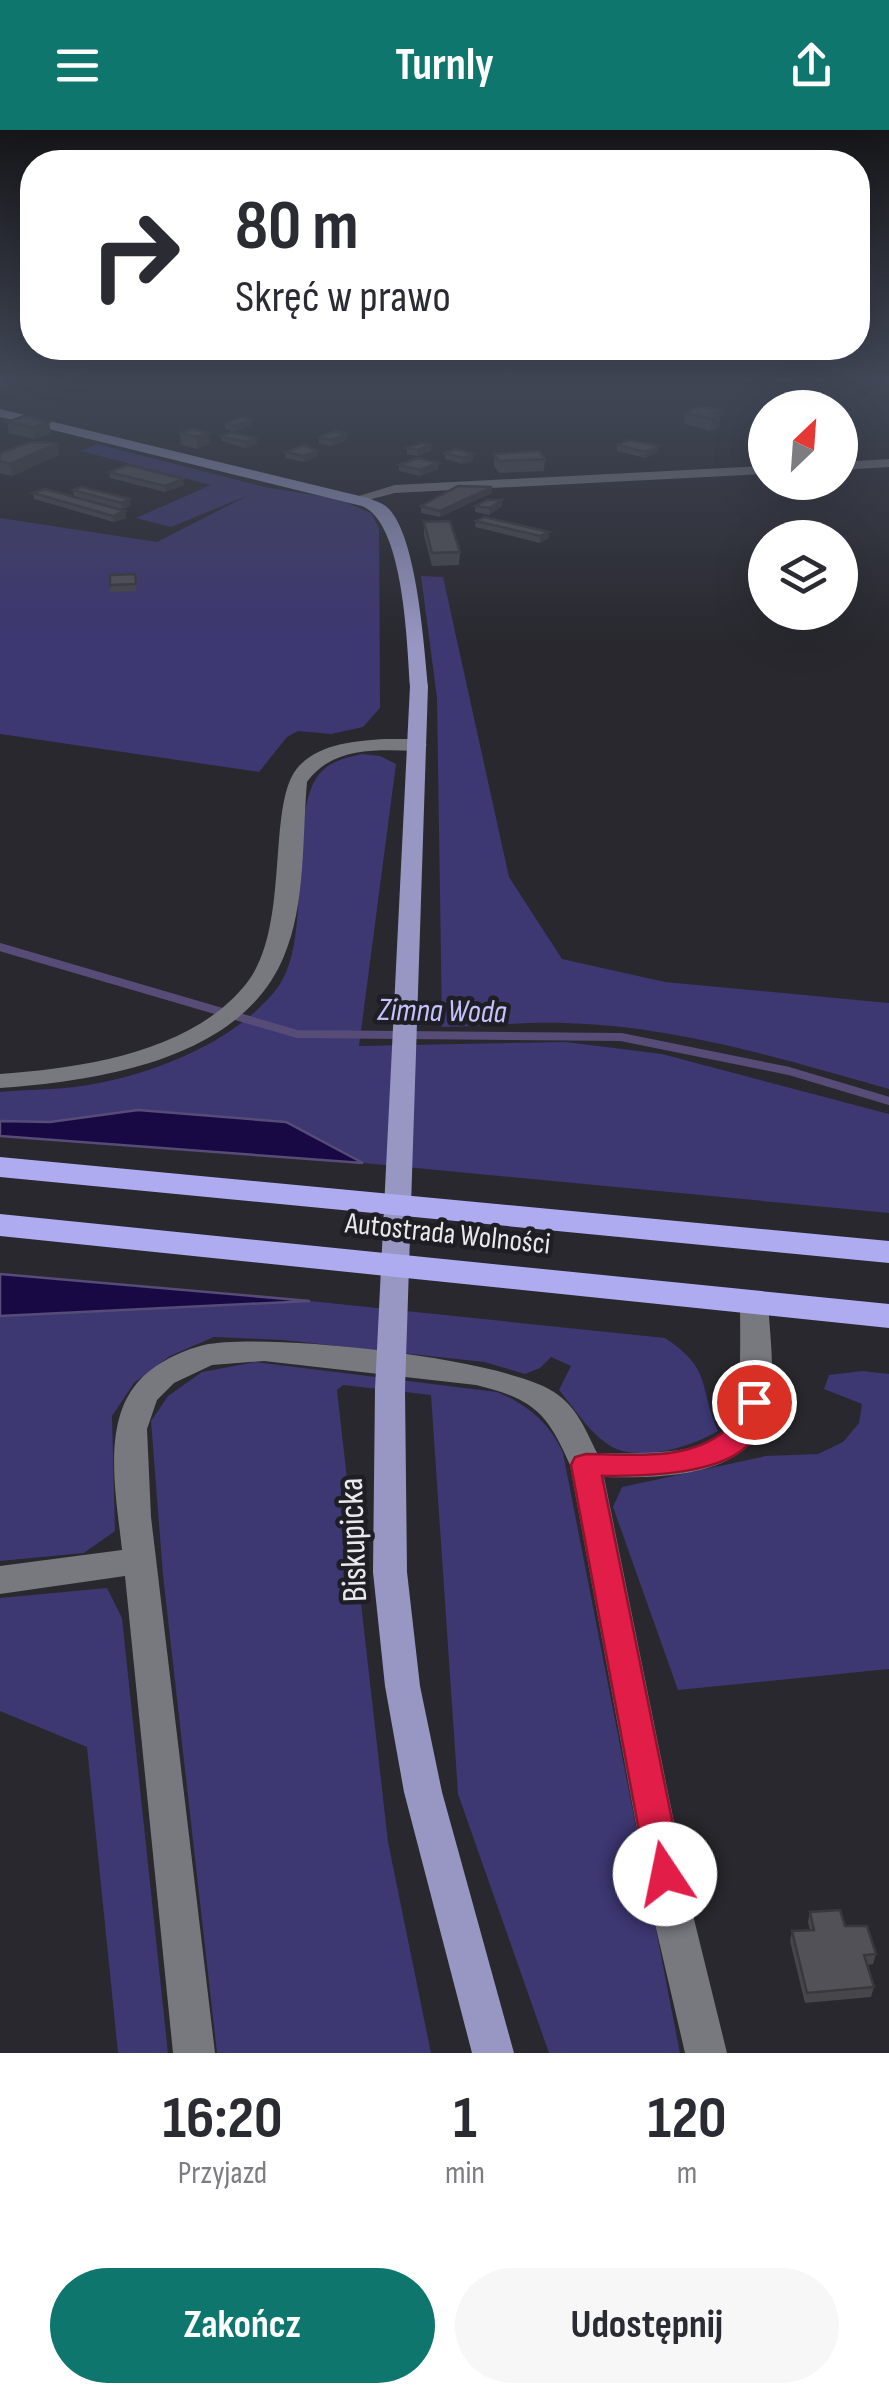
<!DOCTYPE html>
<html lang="pl">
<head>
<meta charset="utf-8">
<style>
  body { margin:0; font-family:"Sofia Sans Condensed",sans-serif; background:#f7f7f7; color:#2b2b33; height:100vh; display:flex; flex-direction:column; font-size:38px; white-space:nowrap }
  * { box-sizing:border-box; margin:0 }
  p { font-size:32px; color:#7c7c81 }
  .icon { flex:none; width:55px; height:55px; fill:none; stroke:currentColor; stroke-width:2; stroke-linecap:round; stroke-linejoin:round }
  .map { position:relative; height:1923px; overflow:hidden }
  .side { display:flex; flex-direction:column; background:#fff; flex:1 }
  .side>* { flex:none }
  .banner { position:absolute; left:20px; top:20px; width:850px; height:210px; border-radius:40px; box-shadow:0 10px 40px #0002; background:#fff; color:#2b2b33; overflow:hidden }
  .needle { width:65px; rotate:25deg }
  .controls { position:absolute; left:748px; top:260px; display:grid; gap:20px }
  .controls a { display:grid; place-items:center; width:110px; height:110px; border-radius:50%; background:#fff; box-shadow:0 10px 40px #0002; font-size:50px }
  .pin { position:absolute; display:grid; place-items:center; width:85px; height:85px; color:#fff; margin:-42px; border:5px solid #fff; border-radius:50%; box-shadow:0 2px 10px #0007 }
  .me { position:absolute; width:110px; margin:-55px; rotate:349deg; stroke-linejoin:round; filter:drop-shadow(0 0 8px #0008) }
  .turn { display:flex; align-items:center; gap:35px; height:210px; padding:0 50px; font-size:45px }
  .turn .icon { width:130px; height:130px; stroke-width:2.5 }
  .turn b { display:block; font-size:70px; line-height:85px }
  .eta { display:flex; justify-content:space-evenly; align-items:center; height:170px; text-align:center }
  .eta b { font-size:60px; font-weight:700; line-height:70px }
  .cta { display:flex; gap:20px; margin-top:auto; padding:20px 50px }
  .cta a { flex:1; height:115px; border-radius:60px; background:#0f766e; color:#fff; font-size:40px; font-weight:700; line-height:115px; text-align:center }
  .cta a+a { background:#f7f7f7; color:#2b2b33 }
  header { display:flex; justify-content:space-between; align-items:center; height:130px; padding:0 50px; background:#0f766e; color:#fff; font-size:45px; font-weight:700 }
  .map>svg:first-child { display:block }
  .green { fill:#3d3772 }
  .water { fill:#180944; stroke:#574c77; stroke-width:2.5 }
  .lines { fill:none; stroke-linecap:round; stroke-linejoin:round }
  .stream { stroke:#574c77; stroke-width:8 }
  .minor { fill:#78787f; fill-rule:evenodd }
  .major { fill:#9897c3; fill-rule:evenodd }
  .highway { fill:#aeabf1; fill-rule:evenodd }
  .wall { fill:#46464b }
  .shaded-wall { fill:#39393d }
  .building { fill:#515157; stroke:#39393d; stroke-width:2.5 }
  .route { fill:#e11d48; stroke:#92132f; stroke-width:2.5 }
  .labels { text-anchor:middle; stroke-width:9; stroke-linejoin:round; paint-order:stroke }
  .street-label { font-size:30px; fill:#e9e9ed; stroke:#1e1e24 }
  .water-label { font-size:32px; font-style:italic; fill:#c4c2fb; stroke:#1e1e24 }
  .near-street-label { font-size:35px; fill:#e9e9ed; stroke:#1e1e24 }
</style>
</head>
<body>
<header><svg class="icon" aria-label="menu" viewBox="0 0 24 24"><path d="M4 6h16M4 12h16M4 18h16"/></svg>Turnly<svg class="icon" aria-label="share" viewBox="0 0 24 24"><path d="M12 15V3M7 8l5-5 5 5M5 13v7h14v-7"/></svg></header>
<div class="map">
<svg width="889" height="1923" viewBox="0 0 889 1923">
  <rect width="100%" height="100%" fill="#28282e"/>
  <g class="green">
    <path d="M97 314 265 357 338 369 371 383 379 398 380 578 363 597 331 604 298 601 287 607 259 642 0 604V388L157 412 249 365 171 397 136 388 211 355 81 321Z"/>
    <path d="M421 446 443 447 509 747 562 829 665 852 889 873V959C783 929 676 896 565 893 525 892 483 896 442 897L437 568Z"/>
    <path d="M362 624 380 626 396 634 359 916 566 912 662 924 889 984V1083L363 1033 286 992 138 980 50 992 0 990V962C32 959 67 960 99 953 161 941 239 909 278 857 314 809 286 679 321 642 331 631 348 627 362 624Z"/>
    <path d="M310 1171 665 1208C713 1240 698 1255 718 1301 691 1317 642 1332 612 1317 591 1305 574 1278 559 1260L571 1236 551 1227 540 1238 525 1244 484 1232 283 1210 214 1207 170 1226 134 1253 112 1286 115 1401 84 1423 0 1431V1186Z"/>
    <path d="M255 1232 497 1262C528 1275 549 1292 563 1323L680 1923H549L458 1664 431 1265 343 1255 337 1260 388 1712 431 1923H217L163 1445 151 1291 168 1266 202 1242Z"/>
    <path d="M862 1241 889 1244V1539L678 1560 613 1377 622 1357 766 1326 818 1324 843 1312 859 1293 862 1274 824 1259 829 1245Z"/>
    <path d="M107 1458 122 1488 168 1923H118L87 1617 0 1581V1468Z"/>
  </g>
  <g class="water">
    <path d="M138 980 286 992 363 1033 0 1006V991L50 992Z"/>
    <path d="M0 1144 310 1171 0 1186Z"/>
  </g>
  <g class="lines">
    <path class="stream" d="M0 817 297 904 621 907 789 941 889 971"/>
    <g class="minor">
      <path d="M889 329V337L840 340V332Z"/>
      <path d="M765 336V344L395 363 356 373 349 369 395 355Z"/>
      <path d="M385 609H418L427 615 418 621C378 620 333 616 307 652 302 708 306 774 284 826 242 930 98 951 0 958V944C81 938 191 923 246 854 292 797 265 672 299 636 321 613 356 611 385 609Z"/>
      <path d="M754 1162 764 1165 768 1172C770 1207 776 1245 768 1280 752 1349 661 1348 604 1347L692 1781 727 1923H685L652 1781 570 1335C547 1282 533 1269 476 1255L264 1231 212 1235 174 1253 157 1270 147 1299 151 1387 215 1923H173L125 1446 0 1464V1436L122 1420C117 1371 102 1299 134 1257 149 1236 179 1221 204 1215 266 1202 503 1228 554 1262 577 1277 585 1299 597 1323 744 1325 741 1310 740 1172L744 1165Z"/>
    </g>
    <path class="major" d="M0 279 368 368C375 371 384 373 389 379 417 409 424 515 428 556L405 1259 407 1442 420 1556 442 1662 514 1923H472L404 1662 385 1556 373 1442 375 1259 410 556C407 514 404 393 362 376L0 287Z"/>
    <g class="highway">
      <path d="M0 1027 889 1111V1133L0 1047Z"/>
      <path d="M0 1084 889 1174V1198L0 1106Z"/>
    </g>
  </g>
  <g class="wall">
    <path d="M685 283 720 285V297L711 301 684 294Z"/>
    <path d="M252 290V295L234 302 225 299V293Z"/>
    <path d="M7 292H49L51 304 34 309 9 303Z"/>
    <path d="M193 299 210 314 197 319 181 315 180 303Z"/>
    <path d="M347 304V310L331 316 319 313V307Z"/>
    <path d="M221 306 256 308 257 314 245 318 221 311Z"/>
    <path d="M617 315 658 322 645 328 617 321Z"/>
    <path d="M407 318 431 321 417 326 407 324Z"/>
    <path d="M317 321V327L304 332 286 328V322Z"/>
    <path d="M0 323 59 325 12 346 0 343Z"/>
    <path d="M445 323 473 324V330L463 334 445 329Z"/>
    <path d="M494 324 545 329 544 341 499 343 494 336Z"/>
    <path d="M399 335 438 339 420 346 399 341Z"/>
    <path d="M109 342 184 355 165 362 110 348Z"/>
    <path d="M73 360 130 376 122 379 74 366Z"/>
    <path d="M33 363 125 381 126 388 114 392 34 369Z"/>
    <path d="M492 363 440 387 421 383V376Z"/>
    <path d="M502 370V376L489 385 475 382V376Z"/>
    <path d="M476 391 549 402V408L540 413 475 397Z"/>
    <path d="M424 392 460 422 459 435 432 436 424 405Z"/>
    <path d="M135 444 136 461 111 462 110 455Z"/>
    <path d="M810 1782 845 1796 876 1824 873 1834 867 1835 874 1857 871 1867 805 1873 790 1811 792 1801 810 1800 808 1792Z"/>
  </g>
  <g class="shaded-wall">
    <path d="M720 280V297L711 301 713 284Z"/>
    <path d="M252 290V295L234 302V296Z"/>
    <path d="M49 292 51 304 34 309 33 298Z"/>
    <path d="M209 303 210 314 197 319 196 307Z"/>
    <path d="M347 304V310L331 316V310Z"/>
    <path d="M256 308 257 314 245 318V312Z"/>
    <path d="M58 313 59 325 12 346 10 334Z"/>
    <path d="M431 315V321L417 326V320Z"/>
    <path d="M658 316V322L645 328 646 322Z"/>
    <path d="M317 321V327L304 332 303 326Z"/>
    <path d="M473 324V330L463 334V328Z"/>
    <path d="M438 333V339L420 346V340Z"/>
    <path d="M183 349 184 355 165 362V356Z"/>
    <path d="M492 357V363L440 387V381Z"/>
    <path d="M130 369V376L122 379 121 373Z"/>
    <path d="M502 370V376L489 385V378Z"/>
    <path d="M125 381 126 388 114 392 113 386Z"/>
    <path d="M549 402V408L540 413V406Z"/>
  </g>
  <g class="building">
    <path d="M812 264 827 266 818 271 837 274 831 278 811 275 805 278H784Z"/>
    <path d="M699 276 720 280 713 284 721 285 712 289 685 283Z"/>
    <path d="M24 286 49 292 33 298 7 292Z"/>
    <path d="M242 287 252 290 234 296 225 293Z"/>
    <path d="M193 299 209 303 196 307 180 303Z"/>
    <path d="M335 301 347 304 331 310 319 307Z"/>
    <path d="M232 302 256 308 245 312 221 306Z"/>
    <path d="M629 310 658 316 646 322 617 315Z"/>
    <path d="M31 312 58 313 10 334 0 331V323Z"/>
    <path d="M422 313 431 315 417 320 407 318Z"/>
    <path d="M304 315 317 321 303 326 286 322Z"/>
    <path d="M454 319 473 324 463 328 445 323Z"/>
    <path d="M539 321 545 329 499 331 494 324Z"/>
    <path d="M418 328 438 333 420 340 399 335Z"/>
    <path d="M128 335 183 349 165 356 109 342Z"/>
    <path d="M458 356 492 357 440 381 421 376Z"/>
    <path d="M82 357 130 369 121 373 73 360Z"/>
    <path d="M45 359 125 381 113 386 33 363Z"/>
    <path d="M487 370H502L489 378 475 376Z"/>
    <path d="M484 387 549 402 540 406 476 391Z"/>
    <path d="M450 391 460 422 432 423 424 392Z"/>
    <path d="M135 444 136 454 110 455V445Z"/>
    <path d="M840 1780 845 1796H867L876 1824 864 1825 874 1857 807 1863 792 1801 814 1800 810 1782Z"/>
  </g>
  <linearGradient id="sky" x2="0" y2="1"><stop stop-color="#161619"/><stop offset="0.48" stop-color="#424857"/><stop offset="1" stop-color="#424857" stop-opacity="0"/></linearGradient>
  <rect width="889" height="517" fill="url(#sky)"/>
  <path class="route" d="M754 1261 763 1264 767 1272C763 1283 760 1298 753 1309 727 1346 642 1346 602 1346L683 1744 678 1755 665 1760 652 1755 647 1744 571 1335 575 1327 586 1324C632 1324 688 1332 726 1300 735 1293 738 1275 744 1264Z"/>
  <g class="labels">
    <g class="street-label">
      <text transform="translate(448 1103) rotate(6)" y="10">Autostrada Wolności</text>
    </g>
    <g class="water-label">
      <text transform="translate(442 880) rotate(1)" y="11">Zimna Woda</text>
    </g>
    <g class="near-street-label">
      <text transform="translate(352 1410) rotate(-92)" y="12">Biskupicka</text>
    </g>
  </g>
</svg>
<div class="controls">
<a><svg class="needle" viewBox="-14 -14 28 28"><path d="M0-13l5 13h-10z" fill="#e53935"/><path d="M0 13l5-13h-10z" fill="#7c7c81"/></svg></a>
<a><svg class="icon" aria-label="layers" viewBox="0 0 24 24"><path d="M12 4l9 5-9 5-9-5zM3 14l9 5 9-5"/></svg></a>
</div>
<div class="pin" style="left:754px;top:1272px;background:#d93025"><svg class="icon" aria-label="arrive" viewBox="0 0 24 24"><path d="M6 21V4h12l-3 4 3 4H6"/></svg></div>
<svg class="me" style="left:665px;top:1744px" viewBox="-20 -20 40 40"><circle r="19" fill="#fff"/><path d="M0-13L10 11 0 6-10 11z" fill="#e11d48"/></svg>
<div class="banner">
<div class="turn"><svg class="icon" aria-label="right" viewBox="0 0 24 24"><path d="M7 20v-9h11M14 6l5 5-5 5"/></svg><div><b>80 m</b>Skręć w prawo</div></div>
</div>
</div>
<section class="side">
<div class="eta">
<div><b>16:20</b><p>Przyjazd</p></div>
<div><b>1</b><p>min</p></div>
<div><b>120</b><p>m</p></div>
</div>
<div class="cta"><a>Zakończ</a><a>Udostępnij</a></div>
</section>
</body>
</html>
